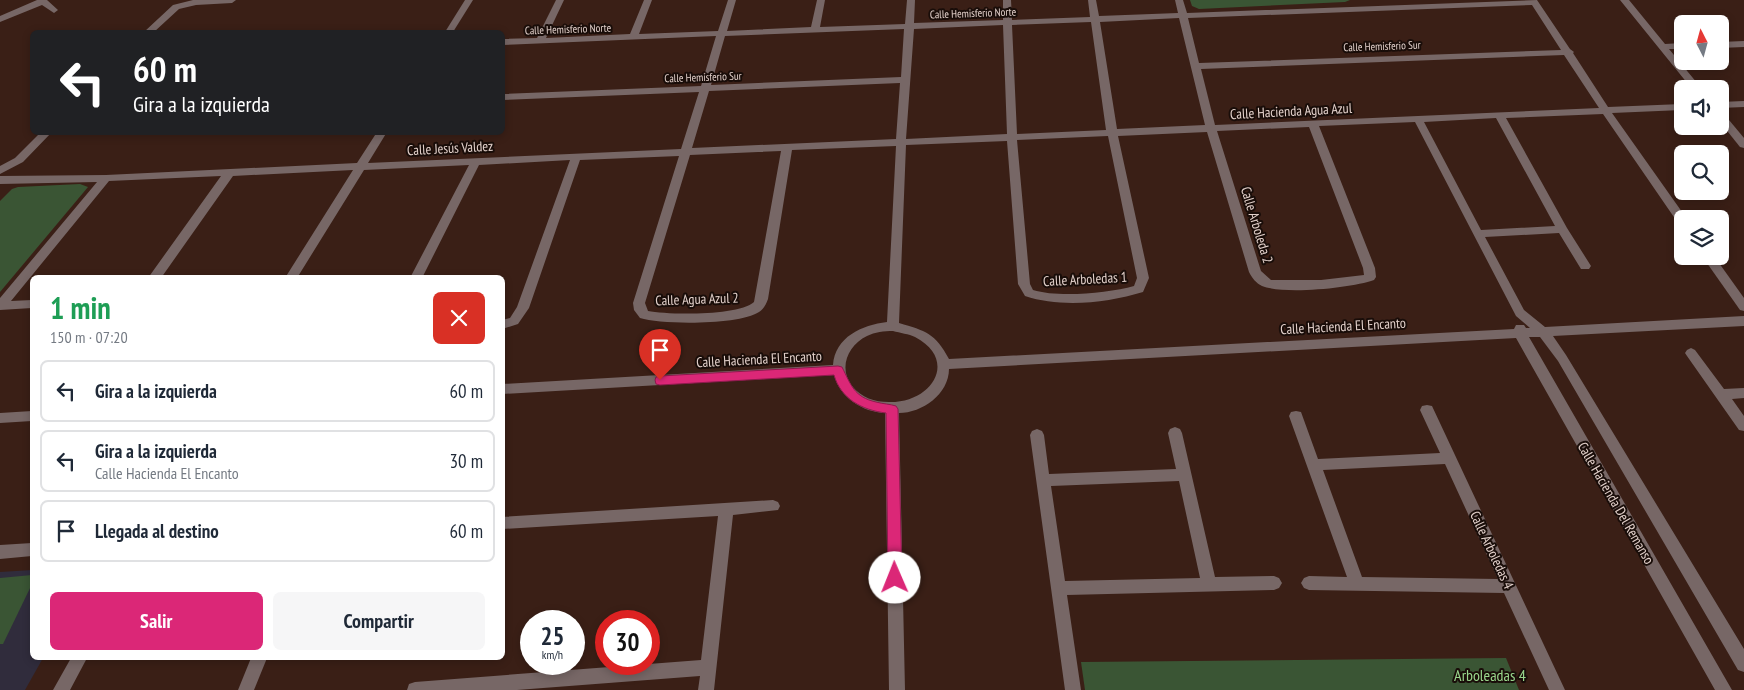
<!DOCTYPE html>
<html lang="es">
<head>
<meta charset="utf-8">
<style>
  body { margin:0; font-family:"PT Sans Narrow",sans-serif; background:#f6f6f7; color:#1f2937; height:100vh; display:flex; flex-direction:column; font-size:19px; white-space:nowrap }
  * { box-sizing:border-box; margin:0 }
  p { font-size:16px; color:#747a83 }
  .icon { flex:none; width:28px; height:28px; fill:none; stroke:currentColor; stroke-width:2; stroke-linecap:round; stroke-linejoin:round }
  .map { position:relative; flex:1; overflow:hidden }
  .panel { position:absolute; left:30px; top:275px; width:475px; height:385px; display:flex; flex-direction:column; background:#fff; border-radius:8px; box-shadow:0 2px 8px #0003 }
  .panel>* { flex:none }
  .hud { position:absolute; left:30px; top:30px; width:475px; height:105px; border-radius:8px; box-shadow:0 2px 8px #0003; background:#202124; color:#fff; overflow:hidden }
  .needle { width:32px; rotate:354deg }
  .tools { position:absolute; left:1674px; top:15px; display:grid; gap:10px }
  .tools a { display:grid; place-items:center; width:55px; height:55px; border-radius:8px; background:#fff; box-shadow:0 2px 8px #0003; font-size:25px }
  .speed { position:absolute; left:520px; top:610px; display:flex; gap:10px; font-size:25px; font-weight:700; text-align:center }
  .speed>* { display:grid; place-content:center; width:65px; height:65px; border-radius:50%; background:#fff; box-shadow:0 2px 8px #0003; line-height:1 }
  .speed small { font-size:12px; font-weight:400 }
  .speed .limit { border:8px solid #d22; background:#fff; color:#111 }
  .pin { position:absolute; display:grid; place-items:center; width:42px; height:42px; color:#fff; margin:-51px -21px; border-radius:50% 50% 50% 0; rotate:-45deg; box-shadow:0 0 5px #0007 }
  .pin .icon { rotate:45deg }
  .me { position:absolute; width:55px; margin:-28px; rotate:359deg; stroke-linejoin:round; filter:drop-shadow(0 0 4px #0008) }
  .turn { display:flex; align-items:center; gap:18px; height:105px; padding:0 20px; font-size:22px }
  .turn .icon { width:65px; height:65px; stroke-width:2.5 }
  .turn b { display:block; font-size:35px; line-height:42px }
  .round { display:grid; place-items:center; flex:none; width:52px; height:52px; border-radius:8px; background:#f6f6f7 }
  .headline { display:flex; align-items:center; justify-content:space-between; height:85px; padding:0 20px }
  h1 { font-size:30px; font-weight:700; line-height:38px; color:#1e9e55 }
  .action { display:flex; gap:10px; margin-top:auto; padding:10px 20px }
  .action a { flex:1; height:58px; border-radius:8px; background:#db2777; color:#fff; font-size:20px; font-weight:700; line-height:58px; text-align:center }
  .action a+a { background:#f6f6f7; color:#1f2937 }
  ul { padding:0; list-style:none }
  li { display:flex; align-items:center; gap:15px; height:62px; margin:0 10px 8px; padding:0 10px; border:2px solid #e0e1e3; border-radius:8px }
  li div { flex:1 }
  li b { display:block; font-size:19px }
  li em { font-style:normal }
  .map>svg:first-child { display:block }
  .education { fill:#302c3c }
  .green { fill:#3a5534 }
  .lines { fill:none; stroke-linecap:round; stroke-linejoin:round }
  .minor { fill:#776766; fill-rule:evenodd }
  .route { fill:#db2777; stroke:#8e194d }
  .labels { text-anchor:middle; stroke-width:4; stroke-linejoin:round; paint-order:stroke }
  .far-street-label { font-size:11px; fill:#e4d2cc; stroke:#190d09 }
  .street-label { font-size:14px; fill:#e4d2cc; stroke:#190d09 }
  .near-park-label { font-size:16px; fill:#99d68c; stroke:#190d09 }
</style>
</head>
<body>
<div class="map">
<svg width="1744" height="690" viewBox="0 0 1744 690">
  <rect width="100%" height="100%" fill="#3a1f16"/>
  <path class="education" d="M32 570V658H43L25 690H0V572Z"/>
  <g class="green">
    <path d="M1190 0H1350L1345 2 1199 9 1192 6Z"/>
    <path d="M80 184 88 187 0 292V201L12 189 18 187Z"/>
    <path d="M32 575V584L3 644H0V578Z"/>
    <path d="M1506 658 1519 690H1085L1081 662Z"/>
  </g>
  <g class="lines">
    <g class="minor">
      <path d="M37 0H47L58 10 54 13 42 5 0 22V16Z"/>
      <path d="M193 0H236L232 3 196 5 179 9 154 32H144L173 5Z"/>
      <path d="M465 0H473L453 32H445Z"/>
      <path d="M556 0H564L546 38 630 34 644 0H652L639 34 718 31 728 0H736L727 31 811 27 817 0H825L820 27 905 24 907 0H915L914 23 1003 20V0H1011L1012 20 1090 17 1088 0H1096L1099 16 1178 13 1175 0H1183L1187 13 1537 0 1570 49 1574 52 1573 53 1608 107 1682 104V110L1612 113 1687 219H1682V224L1678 223 1603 114 1506 118 1567 228 1591 266 1589 269H1581L1559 233 1485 237 1524 310 1545 327 1744 316V326L1553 336 1566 355 1744 649V672L1738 670 1558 361 1540 337H1529L1732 690H1715L1516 338 949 369C949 394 922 413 899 413L905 690H889L885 413C863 412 840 398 834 375L502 394V384L833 365C835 337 862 325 887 322L896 146 792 150 768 299C766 304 764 309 759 312 740 325 662 325 640 318L634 310 633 303 679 156 580 160 529 308 518 324 502 329V320L510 318 517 307 570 160 479 165 422 278H410L469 165 364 170 297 278H285L353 170 233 176 161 278H148L221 176 109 181 11 301 32 300V308L0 310V298L97 182 0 184V176L106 175 357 163 377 132H387L368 163 681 149 699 92 502 100V94L701 86 716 36 502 45V39L537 38ZM1532 5 1561 50 1199 63 1188 18ZM1179 18 1205 125 1117 129 1100 22ZM1091 22 1106 130 1017 134 1012 25ZM1003 25 1007 134 906 139 914 29ZM904 29 901 77 711 85 725 36ZM1564 55 1599 108 1215 125 1201 69ZM900 83 896 139 692 148 709 91ZM1496 118 1555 226 1481 230 1424 122ZM1415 122 1516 316 1530 328H1526L1524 325H1516L1514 329 949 359C935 333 926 331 899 323L906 145 1007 141 1018 284 1025 296C1061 308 1107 303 1143 292L1149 278 1118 136 1207 132 1249 272C1252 278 1256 283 1262 286 1284 295 1352 288 1374 280L1376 277 1375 268 1319 126ZM1309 127 1363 268 1364 275 1321 280H1271L1261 271 1217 131ZM1108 136 1137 278 1134 286C1108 293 1059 298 1033 290L1030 284 1017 140ZM781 151 754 302C739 316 668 315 648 311L645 303 690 155ZM893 331C900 333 909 334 915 337 959 360 932 403 889 402 874 402 862 398 852 386 838 368 848 345 867 336 875 332 884 331 893 331Z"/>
      <path d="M1620 0H1629L1665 44 1682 43V49H1669L1702 89H1692Z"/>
      <path d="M1744 41V47L1720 48V42Z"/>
      <path d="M1744 101V107L1720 108V102Z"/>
      <path d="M1720 113 1724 114 1744 138V148L1740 147 1720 122Z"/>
      <path d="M41 132H52L23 162 0 174V166L15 158Z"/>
      <path d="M1702 256H1714L1744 298V311L1740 310Z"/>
      <path d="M1691 348 1695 350 1724 389 1744 388V398L1732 399 1744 416V431L1739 430 1687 356 1685 353 1687 350Z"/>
      <path d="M1427 405 1432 406 1565 690H1549L1504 593 1309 590 1304 588 1301 583 1304 578 1309 576 1347 577 1289 416 1291 412 1296 411 1301 412 1318 459 1440 453 1420 410 1422 406ZM1445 464 1498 579 1362 577 1323 470Z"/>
      <path d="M32 411V421L0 423V413Z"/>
      <path d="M1175 427 1180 429 1182 433 1215 577 1274 576 1279 578 1282 583 1279 588 1274 590 1067 595 1081 690H1065L1030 435 1032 431 1037 429 1042 431 1044 435 1049 474 1176 469 1168 433 1170 429ZM1179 481 1200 578 1065 581 1051 486Z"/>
      <path d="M773 500 778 502 780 506 778 510 733 515 714 690H698L700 676 517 690H407L409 684 415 682 701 660 718 516 502 529V517Z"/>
      <path d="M32 543V556L0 559V545Z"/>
      <path d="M71 658H87L70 690H53Z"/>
      <path d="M251 658H267L254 690H238Z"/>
    </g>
  </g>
  <path class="route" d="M838 366 842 367C851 385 854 397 876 402 883 404 890 404 896 406L898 409 902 578 900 582 895 584 890 582 888 578 886 413C862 410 841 399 834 375L660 385 656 384 655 380 656 377 660 376Z"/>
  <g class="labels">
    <g class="far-street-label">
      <text transform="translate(973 13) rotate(-2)" y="4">Calle Hemisferio Norte</text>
      <text transform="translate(568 29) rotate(-2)" y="4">Calle Hemisferio Norte</text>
      <text transform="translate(1382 46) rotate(-2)" y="4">Calle Hemisferio Sur</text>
      <text transform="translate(703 77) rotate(-2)" y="4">Calle Hemisferio Sur</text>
    </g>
    <g class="street-label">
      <text transform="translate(1291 111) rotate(-3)" y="5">Calle Hacienda Agua Azul</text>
      <text transform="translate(450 148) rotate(-3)" y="5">Calle Jesús Valdez</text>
      <text transform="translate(1257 225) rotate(73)" y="5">Calle Arboleda 2</text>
      <text transform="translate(1085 279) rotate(-3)" y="5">Calle Arboledas 1</text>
      <text transform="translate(697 299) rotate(-2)" y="5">Calle Agua Azul 2</text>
      <text transform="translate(1343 326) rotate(-3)" y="5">Calle Hacienda El Encanto</text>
      <text transform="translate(759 359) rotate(-3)" y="5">Calle Hacienda El Encanto</text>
      <text transform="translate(1616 503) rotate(60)" y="5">Calle Hacienda Del Remanso</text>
      <text transform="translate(1492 550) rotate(65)" y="5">Calle Arboledas 4</text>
    </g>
    <g class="near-park-label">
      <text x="1490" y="681">Arboleadas 4</text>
    </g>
  </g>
</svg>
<div class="tools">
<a><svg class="needle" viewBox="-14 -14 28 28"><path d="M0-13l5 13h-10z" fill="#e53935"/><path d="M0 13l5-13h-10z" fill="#747a83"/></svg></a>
<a><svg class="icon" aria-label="sound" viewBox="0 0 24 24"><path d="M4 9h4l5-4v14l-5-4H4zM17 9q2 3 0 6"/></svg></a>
<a><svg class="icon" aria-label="search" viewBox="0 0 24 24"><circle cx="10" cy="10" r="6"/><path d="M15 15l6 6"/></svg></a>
<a><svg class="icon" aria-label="layers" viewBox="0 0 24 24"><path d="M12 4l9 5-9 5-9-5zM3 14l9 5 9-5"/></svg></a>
</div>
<div class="speed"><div>25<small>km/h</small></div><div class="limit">30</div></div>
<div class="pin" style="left:660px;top:380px;background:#d93025"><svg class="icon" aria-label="arrive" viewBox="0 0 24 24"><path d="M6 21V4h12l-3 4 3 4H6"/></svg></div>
<svg class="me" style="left:895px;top:578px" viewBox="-20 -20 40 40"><circle r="19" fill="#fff"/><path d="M0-13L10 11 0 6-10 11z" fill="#db2777"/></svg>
<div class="hud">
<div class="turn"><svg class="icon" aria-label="left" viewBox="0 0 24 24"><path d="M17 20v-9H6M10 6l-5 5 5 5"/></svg><div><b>60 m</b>Gira a la izquierda</div></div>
</div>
<section class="panel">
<div class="headline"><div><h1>1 min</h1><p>150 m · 07:20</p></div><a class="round" style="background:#d93025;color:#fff"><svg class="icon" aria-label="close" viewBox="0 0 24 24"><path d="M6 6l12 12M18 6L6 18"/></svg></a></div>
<ul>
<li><svg class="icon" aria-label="left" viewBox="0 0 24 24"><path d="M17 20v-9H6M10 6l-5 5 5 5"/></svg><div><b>Gira a la izquierda</b></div><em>60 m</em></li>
<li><svg class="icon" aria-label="left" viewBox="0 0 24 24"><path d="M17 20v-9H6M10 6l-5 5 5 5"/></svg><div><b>Gira a la izquierda</b><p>Calle Hacienda El Encanto</p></div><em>30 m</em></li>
<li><svg class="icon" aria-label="arrive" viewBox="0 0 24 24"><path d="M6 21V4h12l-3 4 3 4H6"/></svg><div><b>Llegada al destino</b></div><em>60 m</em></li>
</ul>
<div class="action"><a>Salir</a><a>Compartir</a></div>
</section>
</div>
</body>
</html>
